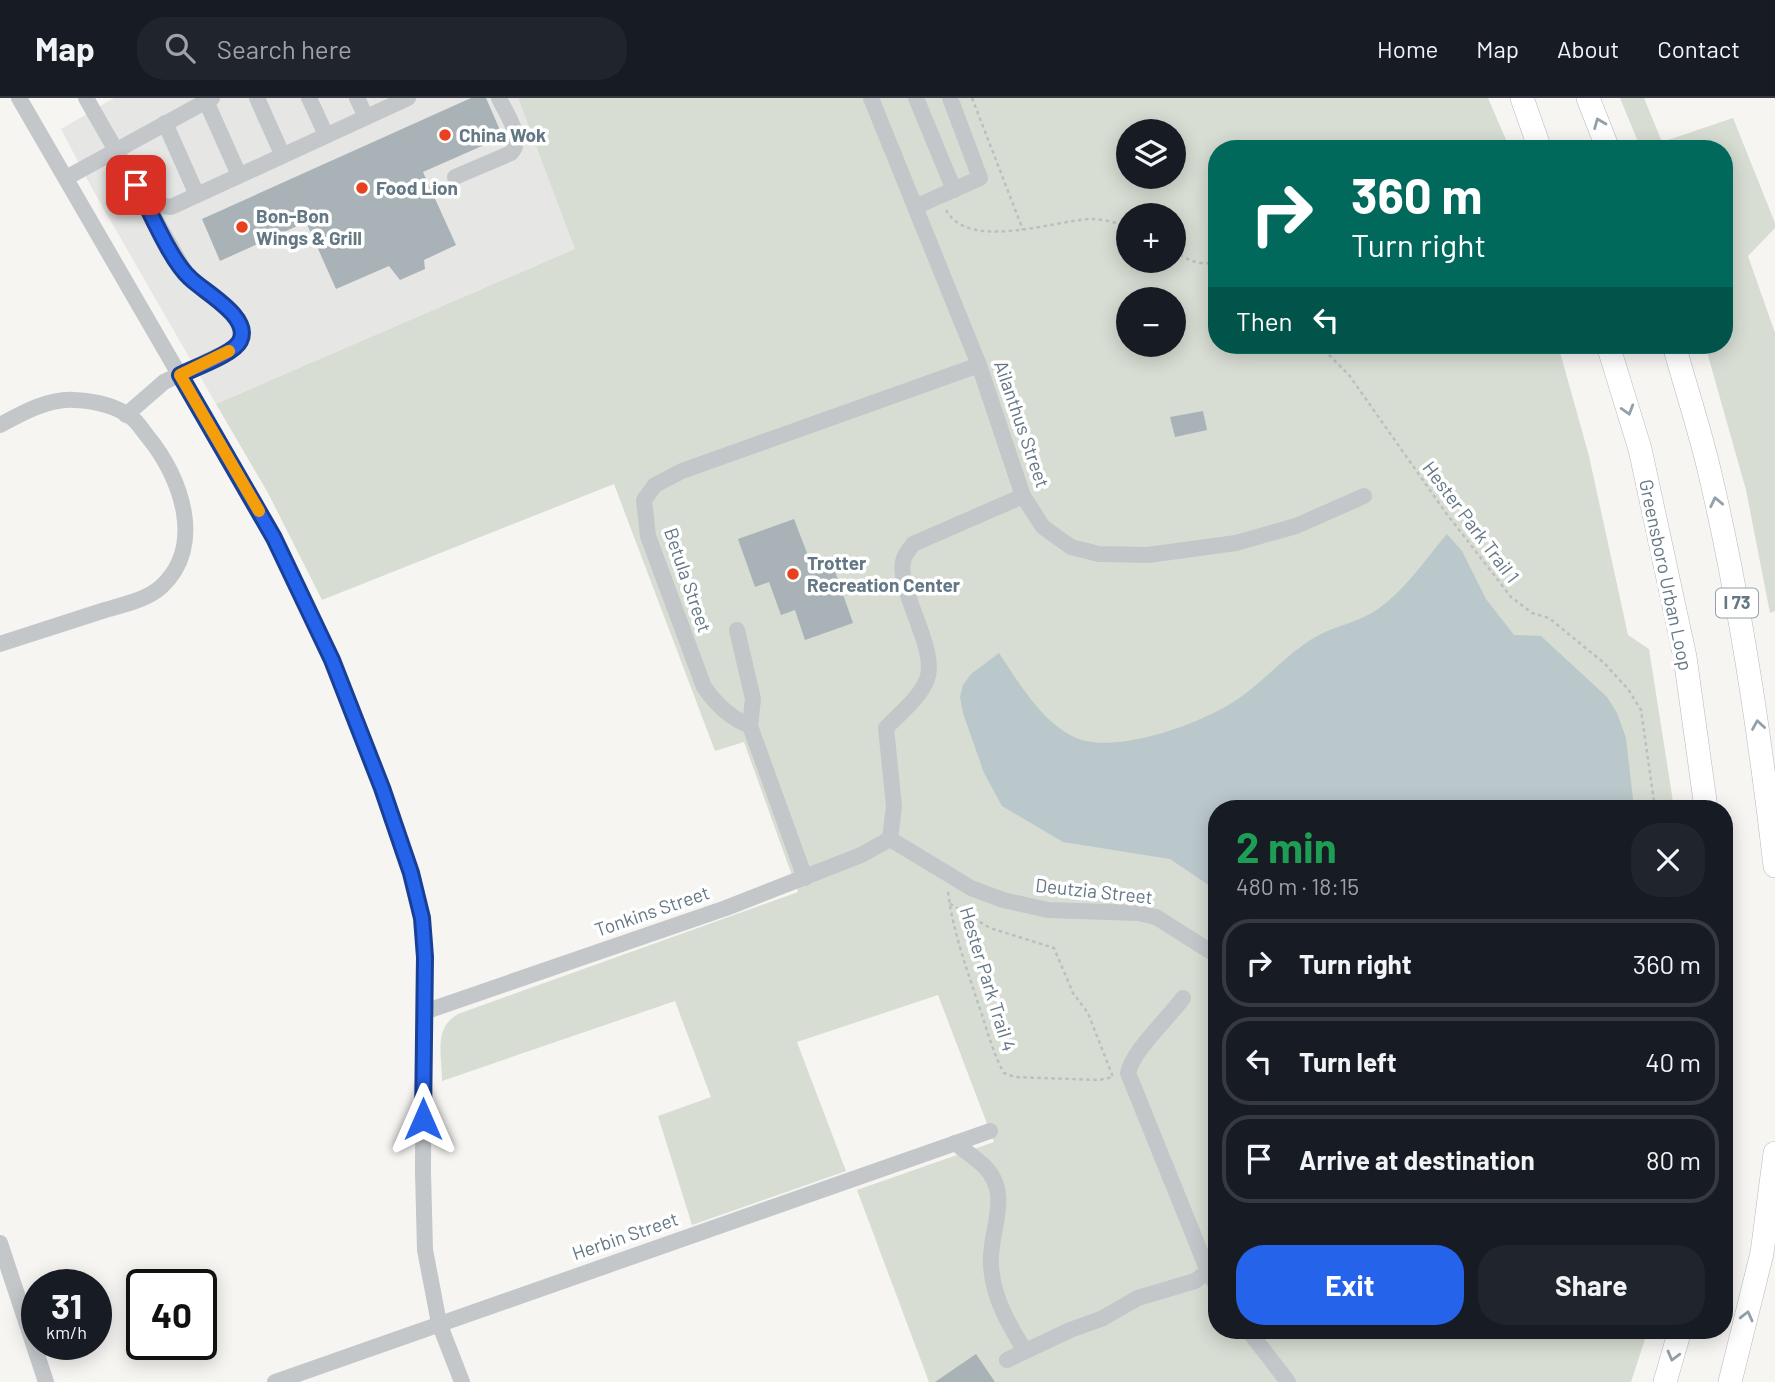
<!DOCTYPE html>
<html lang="en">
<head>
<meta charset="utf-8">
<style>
  body { margin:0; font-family:Barlow,sans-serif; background:#20242c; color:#f1f3f6; height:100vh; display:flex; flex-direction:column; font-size:26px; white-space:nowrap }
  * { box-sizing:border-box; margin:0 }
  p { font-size:23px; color:#9ea1a6 }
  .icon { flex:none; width:38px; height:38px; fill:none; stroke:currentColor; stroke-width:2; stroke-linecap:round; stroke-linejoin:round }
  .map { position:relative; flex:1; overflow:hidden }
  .side { position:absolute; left:1208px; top:702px; width:525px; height:539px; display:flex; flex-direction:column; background:#171b24; border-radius:28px; box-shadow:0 4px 18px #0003 }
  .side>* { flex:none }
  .top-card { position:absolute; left:1208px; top:42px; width:525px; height:214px; border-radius:28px; box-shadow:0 4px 18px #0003; background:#00695c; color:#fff; overflow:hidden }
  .fabs { position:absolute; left:1116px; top:21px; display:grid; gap:14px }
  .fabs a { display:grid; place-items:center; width:70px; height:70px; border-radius:50%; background:#171b24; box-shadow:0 4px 18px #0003; font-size:35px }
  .speed { position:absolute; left:21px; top:1171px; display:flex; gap:14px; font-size:35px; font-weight:700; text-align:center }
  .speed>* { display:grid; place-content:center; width:91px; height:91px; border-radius:50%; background:#171b24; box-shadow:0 4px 18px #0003; line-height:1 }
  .speed small { font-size:18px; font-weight:400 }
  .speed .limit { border:4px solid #111; border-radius:10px; background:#fff; color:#111 }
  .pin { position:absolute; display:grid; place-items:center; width:60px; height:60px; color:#fff; margin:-30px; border-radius:14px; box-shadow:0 4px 10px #0006 }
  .me { position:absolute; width:77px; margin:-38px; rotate:0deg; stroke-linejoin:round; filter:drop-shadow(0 0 5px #0008) }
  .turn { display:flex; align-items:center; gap:24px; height:147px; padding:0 28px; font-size:32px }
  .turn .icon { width:91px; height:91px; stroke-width:2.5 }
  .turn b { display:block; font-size:49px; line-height:60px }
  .then { display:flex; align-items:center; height:66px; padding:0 28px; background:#0003; gap:14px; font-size:26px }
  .round { display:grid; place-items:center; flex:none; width:74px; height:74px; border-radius:28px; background:#20242c }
  .overview { display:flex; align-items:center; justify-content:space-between; height:119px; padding:0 28px }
  h1 { font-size:42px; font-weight:700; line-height:52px; color:#1e9e55 }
  .button { display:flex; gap:14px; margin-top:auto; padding:14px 28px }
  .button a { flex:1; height:80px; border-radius:28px; background:#2563eb; color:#fff; font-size:28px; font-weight:700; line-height:80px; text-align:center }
  .button a+a { background:#20242c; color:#f1f3f6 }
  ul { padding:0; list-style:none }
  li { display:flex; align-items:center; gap:21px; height:88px; margin:0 14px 10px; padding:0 14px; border:4px solid #363941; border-radius:28px }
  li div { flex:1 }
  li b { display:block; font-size:26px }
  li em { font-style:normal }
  header { display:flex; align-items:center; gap:42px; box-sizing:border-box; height:98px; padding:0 35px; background:#171b24; border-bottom:2px solid #363941 }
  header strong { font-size:33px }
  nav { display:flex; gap:38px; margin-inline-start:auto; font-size:24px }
  .search { width:490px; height:63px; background:#20242c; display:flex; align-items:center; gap:18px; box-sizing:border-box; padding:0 24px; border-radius:28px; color:#9ea1a6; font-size:26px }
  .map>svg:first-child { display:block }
  .built { fill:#e6e7e5 }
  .green { fill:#d7ddd3; fill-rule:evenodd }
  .water { fill:#bac7cb }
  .building { fill:#a9b2b7 }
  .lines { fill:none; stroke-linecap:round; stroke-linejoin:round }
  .highway-casing { stroke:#b5b9bc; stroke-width:24 }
  .path { stroke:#bcbfc1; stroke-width:2.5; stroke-dasharray:3.5 3.5; stroke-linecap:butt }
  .minor { stroke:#c3c7ca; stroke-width:16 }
  .highway { stroke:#fff; stroke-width:23 }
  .oneway { stroke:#92a0a9 }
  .route-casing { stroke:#184099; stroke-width:18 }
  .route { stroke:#2563eb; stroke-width:12 }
  .slow { stroke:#f59e0b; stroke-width:12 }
  .poi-dot { fill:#e9411e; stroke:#fff; stroke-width:2.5 }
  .labels { text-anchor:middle; stroke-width:7; stroke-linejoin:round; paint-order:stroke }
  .shield { fill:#fff; stroke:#92a0a9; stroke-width:2 }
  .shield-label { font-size:18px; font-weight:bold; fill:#637784 }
  .poi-label { font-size:19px; font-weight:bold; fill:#637784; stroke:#fff; text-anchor:start }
  .street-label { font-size:19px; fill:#637784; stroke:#fff }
</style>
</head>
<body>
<header>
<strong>Map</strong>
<div class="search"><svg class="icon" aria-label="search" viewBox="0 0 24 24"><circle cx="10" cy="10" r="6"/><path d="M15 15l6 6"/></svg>Search here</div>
<nav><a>Home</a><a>Map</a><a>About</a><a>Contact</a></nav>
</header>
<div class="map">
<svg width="1775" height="1284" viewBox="0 0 1775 1284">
  <rect width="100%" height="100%" fill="#f6f5f2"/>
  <path class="built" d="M114 0H518L576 151 216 306 94 94 61 31Z"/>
  <g class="green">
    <path d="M518 0H1488L1510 51H1216V247H1558L1589 358 1628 537 1649 551 1674 710H1216V1232H1648L1631 1284H929L857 1092 994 1044 938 897 797 944 846 1073 692 1127 658 1018 711 999 675 903 442 983C442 957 433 930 458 916L798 794 744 644 715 653 614 386 322 502 268 395 216 306 575 151ZM1129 33H1174V79H1129ZM1129 117H1174V163H1129ZM1129 201H1174V247H1129Z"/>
    <path d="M1620 0H1644L1662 44 1733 20 1775 125V130L1748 158 1775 235V513L1770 515 1746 392 1705 247H1724V51H1641Z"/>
  </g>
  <path class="water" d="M1447 436 1462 453 1486 501 1514 537 1541 538 1607 599 1617 615 1626 640 1634 710H1216V792L1170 761 1063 744 1002 708 984 675 963 615 960 599 963 587 971 576 999 555C1019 585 1045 630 1082 642 1123 654 1203 625 1238 601 1264 583 1285 558 1312 541 1338 525 1362 526 1387 504 1410 485 1428 458 1447 436Z"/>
  <g class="building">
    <path d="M471 0H486L500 32 488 37 491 44 423 74 456 147 424 162 425 171 400 182 389 168 336 191 306 124 220 163 202 121Z"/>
    <path d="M1203 313 1207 332 1175 339 1170 319Z"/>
    <path d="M794 421 812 468 831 462 853 525 805 542 795 512 781 517 769 484 755 489 738 441Z"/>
    <path d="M976 1256 995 1284H935Z"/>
  </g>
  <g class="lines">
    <defs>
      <g id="highway">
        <path d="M1522 0 1540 51"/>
        <path d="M1588 0 1608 51"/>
        <path d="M1608 247 1640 351 1685 559 1706 710"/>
        <path d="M1674 247C1686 291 1701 335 1711 380 1741 508 1760 637 1775 768"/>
        <path d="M1665 1284 1680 1232"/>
        <path d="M1730 1284 1762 1155 1775 1055"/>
      </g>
    </defs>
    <use href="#highway" class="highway-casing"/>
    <g class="path">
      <path d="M972 0 1023 132"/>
      <path d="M946 112C969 154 1055 122 1091 121 1103 121 1118 125 1129 129"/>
      <path d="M1174 153C1188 162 1199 168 1216 164"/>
      <path d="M1319 247 1349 277 1446 415 1511 499 1532 515 1549 520 1604 565 1628 591 1641 612 1655 710"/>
      <path d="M948 794C953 835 968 874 981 914 988 934 993 956 1004 975L1015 979 1099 982 1113 979 1088 915 1073 895 1054 850 990 830 949 805"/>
    </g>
    <g class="minor">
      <path d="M19 0 274 440 332 562 382 690 411 775 422 820 424 859 423 1074 425 1152 439 1225 462 1284"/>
      <path d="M86 0 146 105 171 109 408 0"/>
      <path d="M257 0 282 56"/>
      <path d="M309 0 326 37"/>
      <path d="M357 0 366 19"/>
      <path d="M871 0 979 267 1023 398 1043 429 1071 449 1099 456 1148 457 1236 445 1296 428 1364 398"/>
      <path d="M916 0 954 92"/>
      <path d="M206 3 239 77"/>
      <path d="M165 25 197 97"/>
      <path d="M455 79 511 55C525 40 506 16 499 0"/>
      <path d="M66 80 212 0"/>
      <path d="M915 109 980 80 950 0"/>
      <path d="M126 317 164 284 232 251 240 242 242 230 235 217 188 179 146 105"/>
      <path d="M0 327C22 315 49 300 75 302 94 303 116 308 131 319 138 324 143 333 148 339 181 379 206 448 161 489 145 503 121 507 102 513 68 524 34 535 0 546"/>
      <path d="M737 532 753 601 750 628"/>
      <path d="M890 741 894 708 886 630C900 615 920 600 927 581 939 551 893 487 904 460 906 455 910 451 913 446L1023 398"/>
      <path d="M890 741 971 790 1003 802 1048 812 1138 815 1156 819 1216 857"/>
      <path d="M805 780 750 628C729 619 717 607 704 589L648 438 644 402 655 387 682 373 979 267"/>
      <path d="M1183 900C1168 921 1133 952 1128 975L1208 1173 1216 1187"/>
      <path d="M424 914 726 810 861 757 890 741"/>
      <path d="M955 1045C965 1053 976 1060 985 1069 1013 1098 988 1134 991 1168 993 1200 1009 1227 1025 1253"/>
      <path d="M0 1145 46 1284"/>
      <path d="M1248 1232 1288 1284"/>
      <path d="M1007 1262 1070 1232 1101 1221 1138 1200 1195 1183 1208 1173"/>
      <path d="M275 1284 990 1033"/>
    </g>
    <use href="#highway" class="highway"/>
  </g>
  <defs><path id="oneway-chevron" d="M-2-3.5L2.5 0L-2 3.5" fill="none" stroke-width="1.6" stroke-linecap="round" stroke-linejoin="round" transform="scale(1.75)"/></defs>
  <g class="oneway">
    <use href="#oneway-chevron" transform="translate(1599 25) rotate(-112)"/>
    <use href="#oneway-chevron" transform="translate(1628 312) rotate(73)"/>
    <use href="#oneway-chevron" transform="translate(1716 404) rotate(-102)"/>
    <use href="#oneway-chevron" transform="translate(1758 627) rotate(-99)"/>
    <use href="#oneway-chevron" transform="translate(1747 1218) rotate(-76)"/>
    <use href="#oneway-chevron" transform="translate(1673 1258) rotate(105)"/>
  </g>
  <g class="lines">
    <defs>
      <path id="route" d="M136 87C150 112 170 162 190 180 204 194 252 219 240 243 234 256 194 270 180 277L274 440 332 562 382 690 411 775 422 820 425 859 423 1021"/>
    </defs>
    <use href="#route" class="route-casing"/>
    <use href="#route" class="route"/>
    <path class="slow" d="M229 253 180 277 259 413"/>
  </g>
  <g class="poi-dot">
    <circle cx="445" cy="37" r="7"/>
    <circle cx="362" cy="90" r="7"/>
    <circle cx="242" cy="129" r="7"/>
    <circle cx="793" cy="476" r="7"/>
  </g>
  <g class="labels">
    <rect class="shield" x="1716" y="490.5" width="42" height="29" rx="5"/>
    <g class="shield-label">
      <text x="1737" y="511">I 73</text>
    </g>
    <g class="poi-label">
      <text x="459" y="44">China Wok</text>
      <text x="376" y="97">Food Lion</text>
      <text x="256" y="125">Bon-Bon<tspan x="256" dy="22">Wings &amp; Grill</tspan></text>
      <text x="807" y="472">Trotter<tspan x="807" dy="22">Recreation Center</tspan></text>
    </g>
    <g class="street-label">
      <text transform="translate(1022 326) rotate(71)" y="7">Ailanthus Street</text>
      <text transform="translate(1471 424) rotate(53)" y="7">Hester Park Trail 1</text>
      <text transform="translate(1666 477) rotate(78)" y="7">Greensboro Urban Loop</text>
      <text transform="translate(688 482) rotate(71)" y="7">Betula Street</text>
      <text transform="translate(1094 793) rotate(6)" y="7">Deutzia Street</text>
      <text transform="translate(652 813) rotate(-19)" y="7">Tonkins Street</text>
      <text transform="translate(988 881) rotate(73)" y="7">Hester Park Trail 4</text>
      <text transform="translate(625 1138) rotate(-19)" y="7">Herbin Street</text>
    </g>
  </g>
</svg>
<div class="fabs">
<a><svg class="icon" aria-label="layers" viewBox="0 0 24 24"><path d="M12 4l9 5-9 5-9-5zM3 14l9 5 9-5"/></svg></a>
<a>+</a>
<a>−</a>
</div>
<div class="speed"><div>31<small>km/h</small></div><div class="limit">40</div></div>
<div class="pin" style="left:136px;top:87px;background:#d93025"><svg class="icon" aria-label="arrive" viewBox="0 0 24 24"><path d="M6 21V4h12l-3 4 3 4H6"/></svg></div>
<svg class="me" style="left:423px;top:1021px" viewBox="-20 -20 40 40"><path d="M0-17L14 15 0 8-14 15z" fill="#2563eb" stroke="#fff" stroke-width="4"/></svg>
<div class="top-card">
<div class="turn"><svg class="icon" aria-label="right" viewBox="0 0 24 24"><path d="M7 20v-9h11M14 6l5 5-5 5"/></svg><div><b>360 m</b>Turn right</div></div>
<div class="then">Then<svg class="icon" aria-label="left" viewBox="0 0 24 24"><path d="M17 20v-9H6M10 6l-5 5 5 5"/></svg></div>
</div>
<section class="side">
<div class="overview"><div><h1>2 min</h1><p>480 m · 18:15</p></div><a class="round"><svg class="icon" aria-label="close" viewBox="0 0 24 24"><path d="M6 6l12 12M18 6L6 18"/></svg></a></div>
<ul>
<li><svg class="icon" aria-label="right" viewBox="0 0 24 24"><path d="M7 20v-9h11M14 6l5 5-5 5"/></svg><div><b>Turn right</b></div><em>360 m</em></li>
<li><svg class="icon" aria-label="left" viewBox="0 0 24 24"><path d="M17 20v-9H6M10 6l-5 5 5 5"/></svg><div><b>Turn left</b></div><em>40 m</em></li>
<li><svg class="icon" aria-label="arrive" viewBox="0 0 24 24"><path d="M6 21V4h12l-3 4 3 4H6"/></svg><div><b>Arrive at destination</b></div><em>80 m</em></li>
</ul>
<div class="button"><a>Exit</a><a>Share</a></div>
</section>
</div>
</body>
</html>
